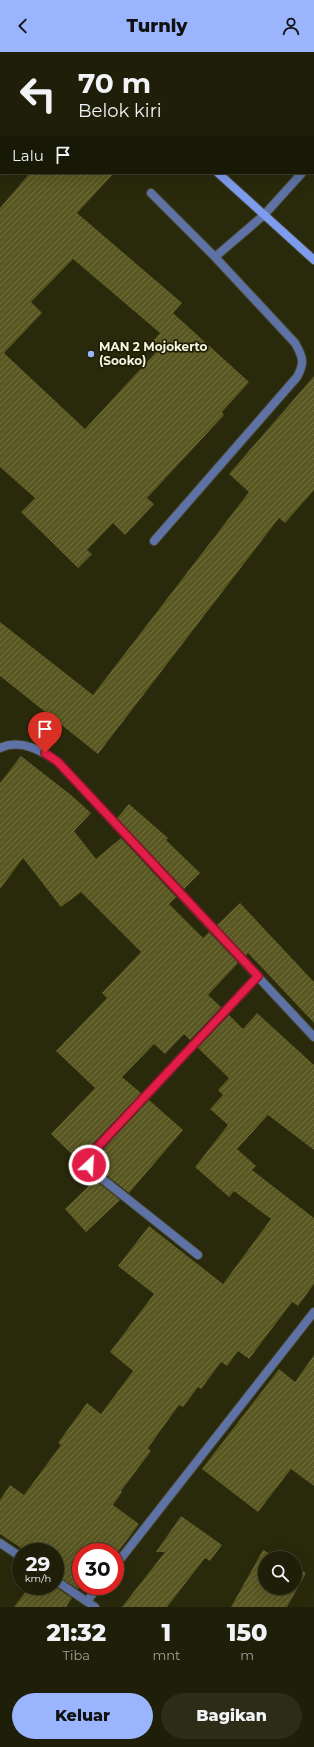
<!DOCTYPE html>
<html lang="id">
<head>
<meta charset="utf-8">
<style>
  body { margin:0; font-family:Montserrat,sans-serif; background:#2c2c17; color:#f1f3f6; height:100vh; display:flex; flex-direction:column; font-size:15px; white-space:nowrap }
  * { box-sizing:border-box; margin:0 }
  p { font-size:13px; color:#a1a29c }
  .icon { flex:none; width:22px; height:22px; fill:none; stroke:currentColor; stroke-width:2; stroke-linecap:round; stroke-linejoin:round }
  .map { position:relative; height:1555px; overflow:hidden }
  .drawer { display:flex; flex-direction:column; background:#1f1f09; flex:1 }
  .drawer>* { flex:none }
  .hud { position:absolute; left:0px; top:0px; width:314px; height:122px; box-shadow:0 4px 16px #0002,0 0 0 1px #3c3d2a; background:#1f1f09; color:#f1f3f6; overflow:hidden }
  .tools { position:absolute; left:258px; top:1499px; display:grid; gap:8px }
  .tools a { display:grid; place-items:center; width:44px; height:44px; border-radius:50%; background:#1f1f09; box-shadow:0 4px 16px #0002,0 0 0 1px #3c3d2a; font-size:20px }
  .speed { position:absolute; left:12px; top:1491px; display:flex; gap:8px; font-size:20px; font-weight:700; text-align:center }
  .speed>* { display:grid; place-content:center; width:52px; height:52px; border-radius:50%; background:#1f1f09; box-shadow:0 4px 16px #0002,0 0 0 1px #3c3d2a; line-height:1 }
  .speed small { font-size:10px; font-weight:400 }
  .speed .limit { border:6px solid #d22; background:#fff; color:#111 }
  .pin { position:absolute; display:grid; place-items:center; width:34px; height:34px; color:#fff; margin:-41px -17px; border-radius:50% 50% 50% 0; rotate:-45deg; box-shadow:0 0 4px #0007 }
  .pin .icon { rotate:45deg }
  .me { position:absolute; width:44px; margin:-22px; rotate:25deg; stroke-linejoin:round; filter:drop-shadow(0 0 3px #0008) }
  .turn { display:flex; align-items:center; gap:14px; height:84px; padding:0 12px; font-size:18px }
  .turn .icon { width:52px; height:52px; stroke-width:2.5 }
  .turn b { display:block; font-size:28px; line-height:34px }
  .then { display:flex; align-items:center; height:38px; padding:0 12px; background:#0003; gap:8px; font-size:15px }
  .eta { display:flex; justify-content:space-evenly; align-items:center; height:68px; text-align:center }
  .eta b { font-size:24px; font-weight:800; line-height:28px }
  .primary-button { display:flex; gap:8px; margin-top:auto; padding:8px 12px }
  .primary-button a { flex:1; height:46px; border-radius:24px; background:#9ab5fd; color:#111; font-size:16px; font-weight:800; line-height:46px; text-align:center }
  .primary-button a+a { background:#2c2c17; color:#f1f3f6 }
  header { display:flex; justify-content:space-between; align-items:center; height:52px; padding:0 12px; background:#9ab5fd; color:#111; font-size:18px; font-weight:800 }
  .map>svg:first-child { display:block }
  .building { fill:url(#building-hatch); fill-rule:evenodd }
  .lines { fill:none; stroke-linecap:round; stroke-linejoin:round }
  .minor-casing { stroke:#45452a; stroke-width:10 }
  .secondary-casing { stroke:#45452a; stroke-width:10 }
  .minor { stroke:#5f72a5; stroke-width:8 }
  .secondary { stroke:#7e9cee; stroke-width:8 }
  .route-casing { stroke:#92132f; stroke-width:10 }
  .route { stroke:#e11d48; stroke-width:7 }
  .poi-dot { fill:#9ab5fd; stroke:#1f1f03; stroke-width:1.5 }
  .labels { text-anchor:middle; stroke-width:3.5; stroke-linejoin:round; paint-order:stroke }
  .poi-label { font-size:12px; font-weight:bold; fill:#f4f4e3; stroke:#1f1f03; text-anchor:start }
</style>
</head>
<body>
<header><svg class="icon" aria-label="back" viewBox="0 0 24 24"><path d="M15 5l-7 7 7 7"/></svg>Turnly<svg class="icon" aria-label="person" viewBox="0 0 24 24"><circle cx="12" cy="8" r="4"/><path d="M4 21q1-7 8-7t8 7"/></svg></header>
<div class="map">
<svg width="314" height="1555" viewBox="0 0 314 1555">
  <defs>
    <pattern id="building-hatch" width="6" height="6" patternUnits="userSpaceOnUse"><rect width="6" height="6" fill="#595822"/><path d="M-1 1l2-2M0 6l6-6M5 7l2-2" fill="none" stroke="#717142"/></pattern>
  </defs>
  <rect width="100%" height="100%" fill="#29290c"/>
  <g class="building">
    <path d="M30 121H114L77 161 182 251 173 261 249 330 222 360 224 363 147 446 154 452 125 483 113 471 87 498 92 502 78 516 21 460 35 446 0 415V156ZM73 207 160 281 152 290 159 297 85 377 4 301 42 261 31 250Z"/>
    <path d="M314 324V438L285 471 279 466 98 702 0 624V570L93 643 249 440 229 422Z"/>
    <path d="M21 704 71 743 91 761 74 779 96 807 121 786 176 845 169 852 203 886 209 880 238 911 208 943 221 955 190 988 184 982 165 1002 154 992 122 1025 141 1041 88 1097 84 1106V1114L51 1082 95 1036 56 999 107 946 102 941 141 900 81 840 61 855 23 806 0 837V731Z"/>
    <path d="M129 752 168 786 166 788 200 821 184 837 117 766Z"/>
    <path d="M240 851 314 930V971L248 901 246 904 217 873Z"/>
    <path d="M257 961 314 1013V1098L268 1063 237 1097 256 1114 252 1118 314 1166V1232L298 1254 292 1250 249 1307 238 1299 227 1314 221 1310 201 1337 198 1335 183 1355 179 1353 148 1396 151 1399 121 1439 122 1440 113 1453 139 1472 118 1500H81V1533L78 1537 55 1523V1500H27L0 1482V1448L10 1433 24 1443 61 1393 58 1391 87 1351 101 1362 133 1319 110 1300 154 1242 118 1214 149 1174 223 1232 271 1167 234 1139 229 1145 195 1115 228 1073 210 1057 223 1043 218 1038 229 1026 198 996 229 963 243 977Z"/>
    <path d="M149 1048 183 1078 129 1141 96 1115 95 1109 97 1104Z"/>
    <path d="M95 1128 120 1148 86 1180 65 1157Z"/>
    <path d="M314 1303V1434L291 1417 258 1460 202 1417 279 1317 295 1330Z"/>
    <path d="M181 1464 222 1493 210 1509 205 1506 167 1555H122L165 1500H156Z"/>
    <path d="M263 1498 278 1506H265V1536H295V1515L306 1521 287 1555H231Z"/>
    <path d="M30 1534H54L72 1546 66 1555H14Z"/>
  </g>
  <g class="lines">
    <defs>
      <g id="minor">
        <path d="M27 1 28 0"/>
        <path d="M0 74 1 71"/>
        <path d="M313 108 314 107"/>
        <path d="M151 141 215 205"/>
        <path d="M154 489 297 325C305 311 303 305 295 291L215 205 264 163 302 121"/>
        <path d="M0 696C20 686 42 699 58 710L314 985"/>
        <path d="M198 1203 91 1118C88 1112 89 1108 92 1101L258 924"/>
        <path d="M0 1491 21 1505"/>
        <path d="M115 1514 314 1260"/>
        <path d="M55 1528 95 1555"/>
        <path d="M87 1549 99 1534"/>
      </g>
      <g id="secondary">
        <path d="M86 0 87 1"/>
        <path d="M218 121 314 208"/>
      </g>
    </defs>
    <use href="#minor" class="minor-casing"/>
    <use href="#secondary" class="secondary-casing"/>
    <use href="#minor" class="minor"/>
    <use href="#secondary" class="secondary"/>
  </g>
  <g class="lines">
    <defs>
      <path id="route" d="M45 701 58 710 258 924 92 1101 89 1107V1113"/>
    </defs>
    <use href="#route" class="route-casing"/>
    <use href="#route" class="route"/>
  </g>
  <circle class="poi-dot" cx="91" cy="302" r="4"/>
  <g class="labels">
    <g class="poi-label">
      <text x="99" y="299">MAN 2 Mojokerto<tspan x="99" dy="14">(Sooko)</tspan></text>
    </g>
  </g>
</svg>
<div class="tools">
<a><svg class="icon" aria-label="search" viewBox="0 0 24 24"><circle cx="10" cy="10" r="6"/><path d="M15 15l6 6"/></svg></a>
</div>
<div class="speed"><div>29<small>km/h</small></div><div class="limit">30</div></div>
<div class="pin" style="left:45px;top:701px;background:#d93025"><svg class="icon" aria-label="arrive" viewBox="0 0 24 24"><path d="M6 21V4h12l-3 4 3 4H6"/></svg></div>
<svg class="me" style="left:89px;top:1113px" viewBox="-20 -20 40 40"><circle r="17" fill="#e11d48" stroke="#fff" stroke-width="3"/><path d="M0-11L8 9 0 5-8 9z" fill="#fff"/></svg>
<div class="hud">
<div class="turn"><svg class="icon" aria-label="left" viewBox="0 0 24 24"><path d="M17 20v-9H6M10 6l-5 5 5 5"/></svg><div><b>70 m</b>Belok kiri</div></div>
<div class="then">Lalu<svg class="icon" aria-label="arrive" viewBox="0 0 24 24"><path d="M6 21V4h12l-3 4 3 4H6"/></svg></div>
</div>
</div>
<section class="drawer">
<div class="eta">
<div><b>21:32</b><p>Tiba</p></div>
<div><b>1</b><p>mnt</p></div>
<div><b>150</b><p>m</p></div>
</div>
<div class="primary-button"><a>Keluar</a><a>Bagikan</a></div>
</section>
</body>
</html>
